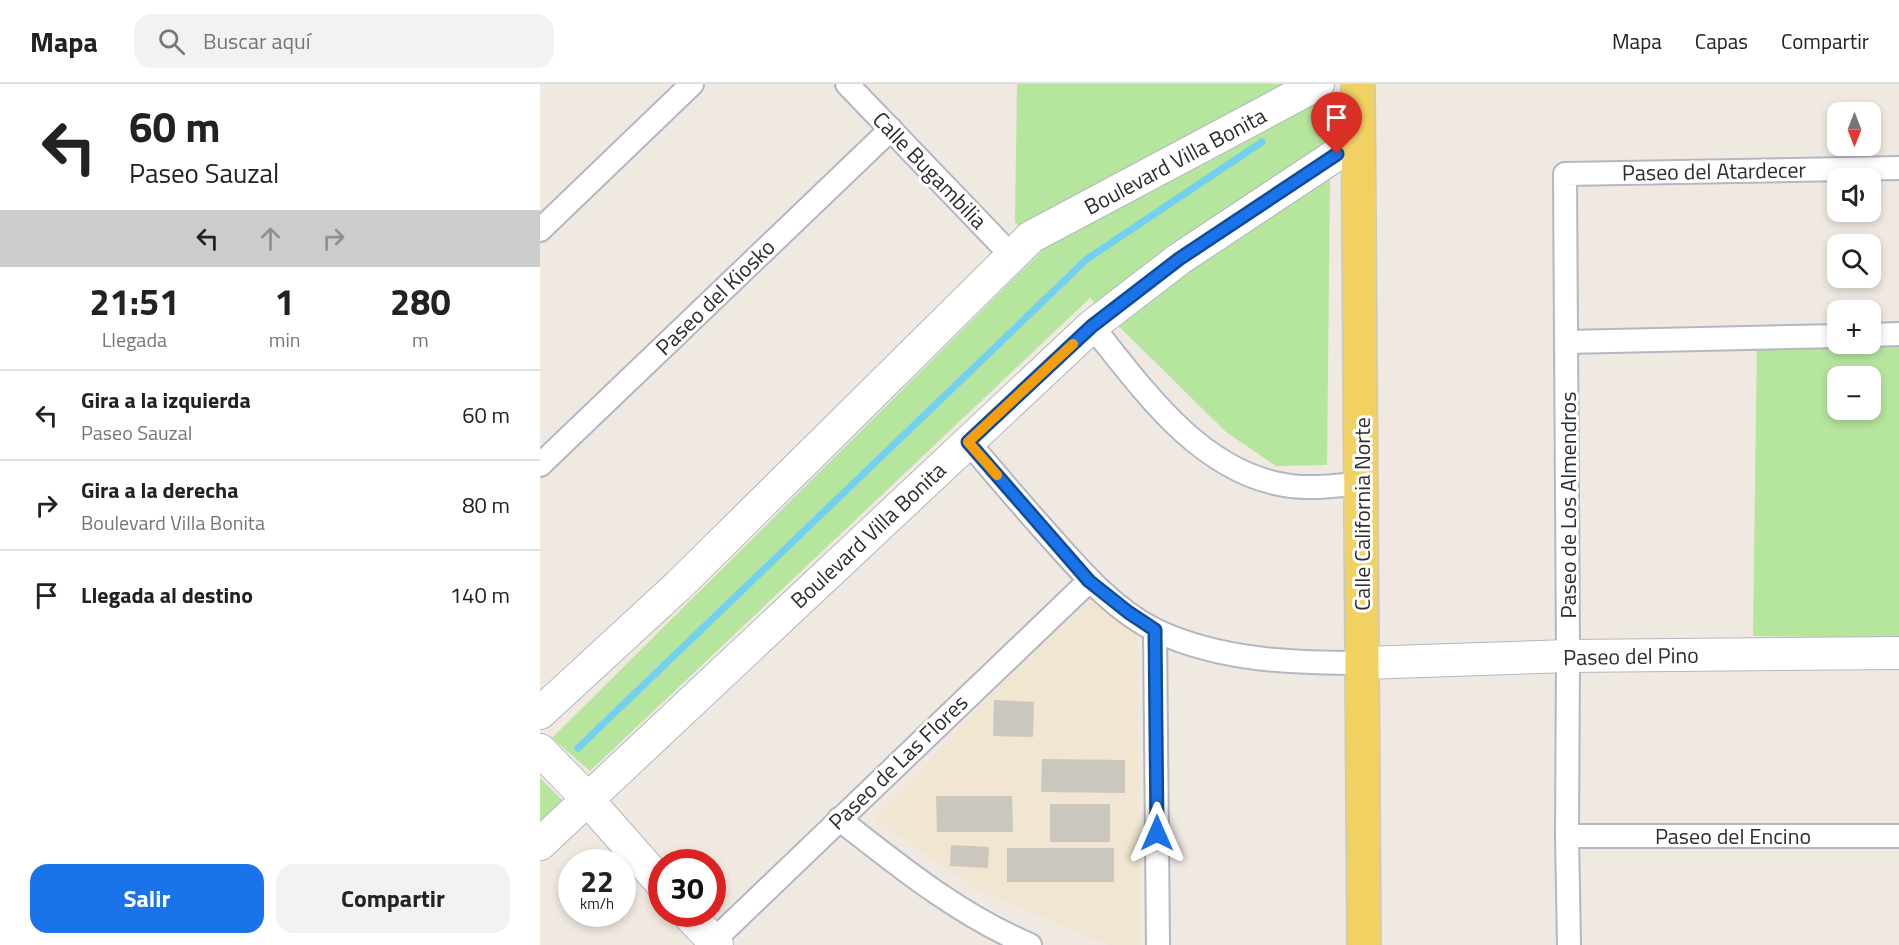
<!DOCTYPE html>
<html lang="es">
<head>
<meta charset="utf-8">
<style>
  body { margin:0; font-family:"Titillium Web",sans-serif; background:#f2f2f2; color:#222; height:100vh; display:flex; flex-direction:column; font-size:22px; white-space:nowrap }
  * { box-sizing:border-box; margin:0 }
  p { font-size:20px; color:#767676 }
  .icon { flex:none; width:33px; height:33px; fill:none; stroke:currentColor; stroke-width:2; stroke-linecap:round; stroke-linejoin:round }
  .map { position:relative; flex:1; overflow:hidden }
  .side { display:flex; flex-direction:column; background:#fff; width:540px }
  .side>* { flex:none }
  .guide { background:#fff; color:#222; overflow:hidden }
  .needle { width:39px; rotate:180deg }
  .tools { position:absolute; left:1287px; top:18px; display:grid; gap:12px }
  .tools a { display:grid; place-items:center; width:54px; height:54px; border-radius:12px; background:#fff; box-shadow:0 3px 9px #0003; font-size:30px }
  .speed { position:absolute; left:18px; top:765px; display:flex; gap:12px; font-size:30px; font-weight:700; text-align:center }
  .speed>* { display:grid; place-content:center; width:78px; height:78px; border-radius:50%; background:#fff; box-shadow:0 3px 9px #0003; line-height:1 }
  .speed small { font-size:15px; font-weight:400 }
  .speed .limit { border:9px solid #d22; background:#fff; color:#111 }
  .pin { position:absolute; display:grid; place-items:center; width:51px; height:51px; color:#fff; margin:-62px -26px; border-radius:50% 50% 50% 0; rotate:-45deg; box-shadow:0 0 6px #0007 }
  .pin .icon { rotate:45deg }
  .me { position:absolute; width:66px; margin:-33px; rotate:0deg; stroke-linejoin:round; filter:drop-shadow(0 0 4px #0008) }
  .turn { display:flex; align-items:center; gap:21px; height:126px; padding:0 30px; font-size:27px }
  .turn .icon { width:78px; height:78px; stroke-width:2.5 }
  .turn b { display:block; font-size:42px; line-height:51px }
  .lanes { display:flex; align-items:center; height:57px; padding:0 30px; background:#0003; justify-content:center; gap:30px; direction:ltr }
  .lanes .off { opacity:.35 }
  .eta { display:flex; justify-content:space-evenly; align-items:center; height:102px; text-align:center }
  .eta b { font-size:36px; font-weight:700; line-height:42px }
  .action { display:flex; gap:12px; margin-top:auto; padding:12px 30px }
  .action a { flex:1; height:69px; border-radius:18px; background:#1a73e8; color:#fff; font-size:24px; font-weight:700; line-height:69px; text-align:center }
  .action a+a { background:#f2f2f2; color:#222 }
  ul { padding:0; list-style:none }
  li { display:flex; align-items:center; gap:18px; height:90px; padding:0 30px; border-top:2px solid #e0e0e0 }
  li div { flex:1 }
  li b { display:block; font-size:22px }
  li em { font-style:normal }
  header { display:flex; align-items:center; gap:36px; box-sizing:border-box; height:84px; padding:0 30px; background:#fff; border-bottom:2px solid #e0e0e0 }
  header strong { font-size:28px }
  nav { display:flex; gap:33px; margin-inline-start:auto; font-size:21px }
  .search { width:420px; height:54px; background:#f2f2f2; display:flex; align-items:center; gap:15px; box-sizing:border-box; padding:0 21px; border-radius:18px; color:#767676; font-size:22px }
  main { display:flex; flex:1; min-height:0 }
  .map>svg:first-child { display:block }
  .education { fill:#f0e6d1 }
  .green { fill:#b6e59e; fill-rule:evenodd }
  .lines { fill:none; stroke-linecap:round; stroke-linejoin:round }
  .stream { stroke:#75cff0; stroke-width:7 }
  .building { fill:#cbc7bf }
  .street-casing { stroke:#b4b7c1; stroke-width:26 }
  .secondary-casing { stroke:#b4b7c1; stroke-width:34 }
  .primary-casing { stroke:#c9c9c9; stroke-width:36 }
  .street { stroke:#fff; stroke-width:22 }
  .secondary { stroke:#fff; stroke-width:32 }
  .primary { stroke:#f2d163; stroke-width:33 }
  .route-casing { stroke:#114b97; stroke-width:15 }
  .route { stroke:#1a73e8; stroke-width:10 }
  .slow { stroke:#f59e0b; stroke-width:10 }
  .labels { text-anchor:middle; stroke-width:6; stroke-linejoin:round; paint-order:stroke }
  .street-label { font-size:22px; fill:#2e2e2e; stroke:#fff }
</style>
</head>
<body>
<header>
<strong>Mapa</strong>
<div class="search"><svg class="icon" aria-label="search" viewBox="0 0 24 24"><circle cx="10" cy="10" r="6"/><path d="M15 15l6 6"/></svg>Buscar aquí</div>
<nav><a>Mapa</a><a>Capas</a><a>Compartir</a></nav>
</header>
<main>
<section class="side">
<div class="guide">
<div class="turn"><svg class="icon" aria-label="left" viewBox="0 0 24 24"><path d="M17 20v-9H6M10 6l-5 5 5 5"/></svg><div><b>60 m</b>Paseo Sauzal</div></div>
<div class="lanes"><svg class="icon" aria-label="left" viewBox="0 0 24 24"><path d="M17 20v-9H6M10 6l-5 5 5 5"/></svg><svg class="icon off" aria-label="ahead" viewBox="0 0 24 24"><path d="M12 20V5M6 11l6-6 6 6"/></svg><svg class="icon off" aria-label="right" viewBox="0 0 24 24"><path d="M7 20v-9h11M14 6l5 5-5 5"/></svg></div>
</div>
<div class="eta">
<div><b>21:51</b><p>Llegada</p></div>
<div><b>1</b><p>min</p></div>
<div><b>280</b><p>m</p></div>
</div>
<ul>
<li><svg class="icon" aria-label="left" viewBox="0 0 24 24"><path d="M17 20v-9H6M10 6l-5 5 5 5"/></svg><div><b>Gira a la izquierda</b><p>Paseo Sauzal</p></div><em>60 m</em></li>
<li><svg class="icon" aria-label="right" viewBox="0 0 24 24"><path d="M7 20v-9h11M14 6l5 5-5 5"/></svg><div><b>Gira a la derecha</b><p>Boulevard Villa Bonita</p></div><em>80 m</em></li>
<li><svg class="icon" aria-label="arrive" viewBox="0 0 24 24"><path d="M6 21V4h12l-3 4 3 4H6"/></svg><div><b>Llegada al destino</b></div><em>140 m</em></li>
</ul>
<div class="action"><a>Salir</a><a>Compartir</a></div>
</section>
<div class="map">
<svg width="1359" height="861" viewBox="0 0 1359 861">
  <rect width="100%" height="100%" fill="#efe9e1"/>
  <path class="education" d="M546 511 597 546 600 861H568L438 806 334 735Z"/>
  <g class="green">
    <path d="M477 0H791L787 381 736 382 686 348 550 214 50 687 12 654 501 168 475 138Z"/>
    <path d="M1217 252 1298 260H1330L1359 254V554L1213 552ZM1298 292H1330V326H1298Z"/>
    <path d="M0 694 28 722 0 749Z"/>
  </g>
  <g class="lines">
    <path class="stream" d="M38 664 547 175 722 58"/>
  </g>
  <g class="building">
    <path d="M454 616 494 618 493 653 453 652Z"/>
    <path d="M502 675 585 676V709L501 708Z"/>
    <path d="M396 712H472L473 748H397Z"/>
    <rect x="510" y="720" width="60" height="38"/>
    <path d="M411 761 449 763 448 784 410 782Z"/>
    <rect x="467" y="764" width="107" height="34"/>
  </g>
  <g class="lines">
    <defs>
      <g id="street">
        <path d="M307 0 472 172"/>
        <path d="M0 146 152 0"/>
        <path d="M552 242C602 304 656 383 739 400 766 406 794 402 822 399"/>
        <path d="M1330 251 1359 250"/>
        <path d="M1027 258 1298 252"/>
        <path d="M428 358C454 388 479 418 505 447 537 483 573 526 617 547 682 577 753 579 823 579"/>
        <path d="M0 381 351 45"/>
        <path d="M615 546 618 861"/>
        <path d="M299 735C359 782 419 831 490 861"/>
        <path d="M1027 752H1359"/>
        <path d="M169 861 549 497"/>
        <path d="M1029 861 1027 752 1028 572 1025 90 1359 84"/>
      </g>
      <g id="secondary">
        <path d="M823 579 1028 572 1359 569"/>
        <path d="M0 629 139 501 491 153 778 0"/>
        <path d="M0 666 40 707 122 800"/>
        <path d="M0 760 552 242 639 175 817 57"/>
        <path d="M148 830 177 861"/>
      </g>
      <path id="primary" d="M818 0 824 861"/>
    </defs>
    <use href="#street" class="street-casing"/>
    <use href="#secondary" class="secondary-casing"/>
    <use href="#primary" class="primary-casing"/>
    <use href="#street" class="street"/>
    <use href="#secondary" class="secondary"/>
    <use href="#primary" class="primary"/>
  </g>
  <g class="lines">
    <defs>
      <path id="route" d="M617 749 615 546 588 528 549 497 428 358 552 242 639 175 797 70"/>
    </defs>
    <use href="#route" class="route-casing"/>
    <use href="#route" class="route"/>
    <path class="slow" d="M457 391 428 358 533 260"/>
  </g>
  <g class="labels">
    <g class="street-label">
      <text transform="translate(635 77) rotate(-28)" y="8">Boulevard Villa Bonita</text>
      <text transform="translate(390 86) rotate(46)" y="8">Calle Bugambilia</text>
      <text transform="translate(1174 87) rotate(-1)" y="8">Paseo del Atardecer</text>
      <text transform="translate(175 213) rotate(-44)" y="8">Paseo del Kiosko</text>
      <text transform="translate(1028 421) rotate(-90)" y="8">Paseo de Los Almendros</text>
      <text transform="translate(822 430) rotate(-90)" y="8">Calle California Norte</text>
      <text transform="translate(328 451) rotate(-43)" y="8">Boulevard Villa Bonita</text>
      <text transform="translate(1091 572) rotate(-1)" y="8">Paseo del Pino</text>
      <text transform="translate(358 678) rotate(-44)" y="8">Paseo de Las Flores</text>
      <text x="1193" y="760">Paseo del Encino</text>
    </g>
  </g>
</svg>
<div class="tools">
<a><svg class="needle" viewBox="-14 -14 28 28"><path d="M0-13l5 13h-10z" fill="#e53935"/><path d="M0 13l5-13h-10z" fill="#767676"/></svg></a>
<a><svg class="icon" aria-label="sound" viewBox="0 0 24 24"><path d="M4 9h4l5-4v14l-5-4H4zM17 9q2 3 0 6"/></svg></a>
<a><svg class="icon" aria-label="search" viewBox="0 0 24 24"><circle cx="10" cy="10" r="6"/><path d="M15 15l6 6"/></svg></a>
<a>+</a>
<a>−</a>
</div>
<div class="speed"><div>22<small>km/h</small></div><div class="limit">30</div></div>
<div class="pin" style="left:797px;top:70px;background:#d93025"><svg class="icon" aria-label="arrive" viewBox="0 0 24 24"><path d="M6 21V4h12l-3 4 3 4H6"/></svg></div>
<svg class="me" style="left:617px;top:749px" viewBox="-20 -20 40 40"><path d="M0-17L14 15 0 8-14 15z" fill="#1a73e8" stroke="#fff" stroke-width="4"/></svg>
</div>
</main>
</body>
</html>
